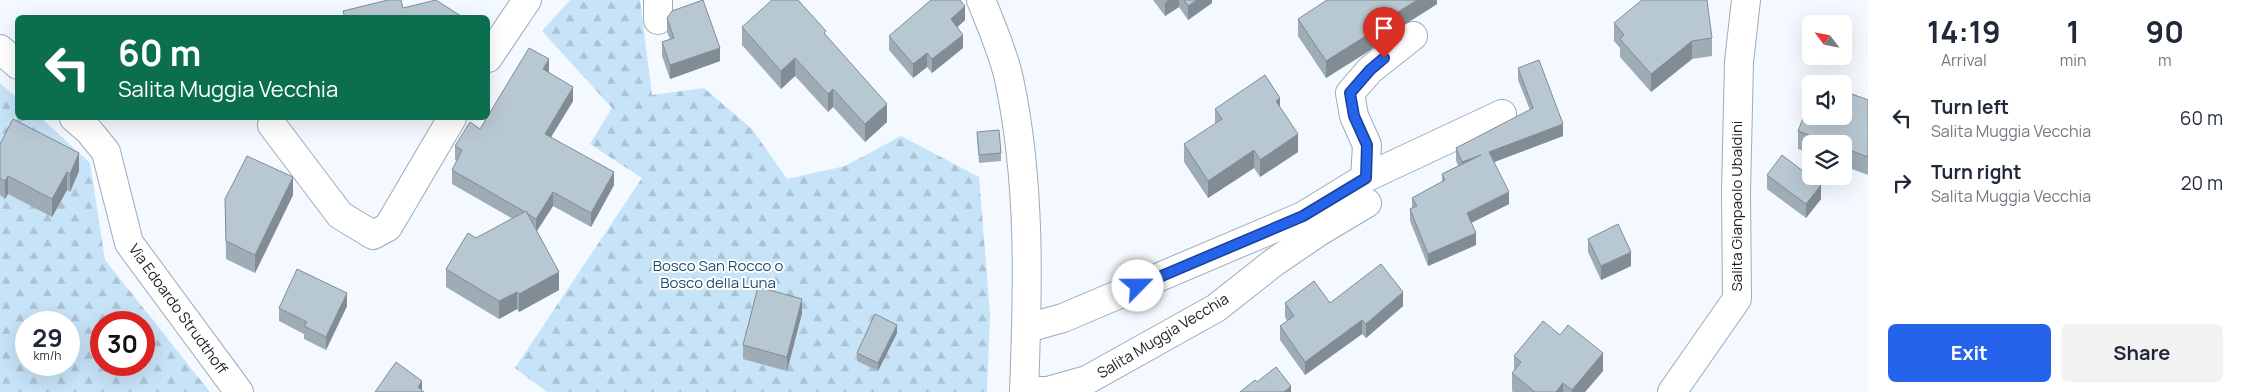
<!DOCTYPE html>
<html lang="en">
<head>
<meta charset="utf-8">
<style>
  body { margin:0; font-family:Manrope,sans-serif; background:#f2f2f3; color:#1f2937; height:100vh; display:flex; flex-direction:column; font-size:19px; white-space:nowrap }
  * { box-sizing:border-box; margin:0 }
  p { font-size:16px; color:#747a83 }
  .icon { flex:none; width:28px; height:28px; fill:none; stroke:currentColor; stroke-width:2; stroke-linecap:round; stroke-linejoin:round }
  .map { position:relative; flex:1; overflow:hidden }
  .panel { display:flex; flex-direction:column; background:#fff; width:375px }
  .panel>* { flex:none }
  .guide { position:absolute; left:15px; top:15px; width:475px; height:105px; border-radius:8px; box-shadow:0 5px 20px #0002; background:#0b6e4f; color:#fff; overflow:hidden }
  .needle { width:32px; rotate:302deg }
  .controls { position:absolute; left:1802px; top:15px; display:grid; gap:10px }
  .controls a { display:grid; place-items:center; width:50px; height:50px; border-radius:8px; background:#fff; box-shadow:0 5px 20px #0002; font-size:25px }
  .speed { position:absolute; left:15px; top:311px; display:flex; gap:10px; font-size:25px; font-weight:700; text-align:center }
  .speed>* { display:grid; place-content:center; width:65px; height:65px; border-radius:50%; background:#fff; box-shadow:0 5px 20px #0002; line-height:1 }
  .speed small { font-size:12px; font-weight:400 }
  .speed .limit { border:8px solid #d22; background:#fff; color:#111 }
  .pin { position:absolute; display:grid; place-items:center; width:42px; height:42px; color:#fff; margin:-51px -21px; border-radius:50% 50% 50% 0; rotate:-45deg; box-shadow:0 0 5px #0007 }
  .pin .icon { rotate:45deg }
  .me { position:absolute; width:55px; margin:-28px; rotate:67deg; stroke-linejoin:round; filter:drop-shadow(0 0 4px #0008) }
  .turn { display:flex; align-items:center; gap:18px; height:105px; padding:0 20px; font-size:22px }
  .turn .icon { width:65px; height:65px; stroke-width:2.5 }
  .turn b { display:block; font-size:35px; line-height:42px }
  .eta { display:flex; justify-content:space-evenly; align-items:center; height:85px; text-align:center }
  .eta b { font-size:30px; font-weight:700; line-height:35px }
  .cta { display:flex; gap:10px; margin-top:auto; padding:10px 20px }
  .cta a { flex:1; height:58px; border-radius:8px; background:#2563eb; color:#fff; font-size:20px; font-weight:700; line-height:58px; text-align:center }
  .cta a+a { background:#f2f2f3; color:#1f2937 }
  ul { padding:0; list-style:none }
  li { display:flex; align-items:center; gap:15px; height:65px; padding:0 20px }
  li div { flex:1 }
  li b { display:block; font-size:19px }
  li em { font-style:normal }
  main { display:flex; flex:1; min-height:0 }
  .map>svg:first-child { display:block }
  .forest { fill:url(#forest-firs); fill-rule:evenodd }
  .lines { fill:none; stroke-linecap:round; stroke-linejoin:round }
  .minor-casing { stroke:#9dacb7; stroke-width:30 }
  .minor { stroke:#fff; stroke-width:28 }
  .wall { fill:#9eacb5 }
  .shaded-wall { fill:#818c94 }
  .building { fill:#b8c8d3; stroke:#818c94 }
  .route-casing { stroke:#184099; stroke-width:12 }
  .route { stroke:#2563eb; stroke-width:9 }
  .labels { text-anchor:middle; stroke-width:4; stroke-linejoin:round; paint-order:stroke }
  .street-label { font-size:15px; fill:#1a2024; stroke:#fff }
  .park-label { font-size:15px; fill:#1f4c6a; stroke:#fff }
</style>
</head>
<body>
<main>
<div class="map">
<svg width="1868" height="392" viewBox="0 0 1868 392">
  <defs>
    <pattern id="forest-firs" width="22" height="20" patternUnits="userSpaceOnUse" patternTransform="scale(1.25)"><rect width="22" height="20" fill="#c7e3f8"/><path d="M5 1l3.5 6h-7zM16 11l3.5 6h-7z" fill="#aac2d4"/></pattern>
  </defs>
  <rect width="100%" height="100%" fill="#f3f9fe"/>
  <g class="forest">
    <path d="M570 0H640L652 95 704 88 752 129 787 179 845 166 901 136 979 177 990 314 987 392H547L515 368 642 178 590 144 612 108 542 31Z"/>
    <path d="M0 83 17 98 18 118H41L90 163 105 260 210 392H0ZM26 322H69V365H26ZM101 322H144V365H101Z"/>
  </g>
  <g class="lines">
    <defs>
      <g id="minor">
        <path d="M981 0C991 25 1003 52 1009 79 1031 183 1028 287 1024 392"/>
        <path d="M658 20V0"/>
        <path d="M0 49 18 65"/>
        <path d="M488 58 527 0"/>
        <path d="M74 118 89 131 106 152 129 243 239 392"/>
        <path d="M272 125 340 215 373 235 388 227 452 118"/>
        <path d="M1365 178 1367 145 1354 116 1350 93 1370 70 1413 36"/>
        <path d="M1027 328 1063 318 1303 216 1365 178 1502 114"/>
        <path d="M1024 391H1048L1087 380 1216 308 1273 263 1320 231 1367 203"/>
        <path d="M1672 392 1737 299 1736 192 1739 62 1746 0"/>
      </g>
    </defs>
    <use href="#minor" class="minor-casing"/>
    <use href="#minor" class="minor"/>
  </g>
  <g class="wall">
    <path d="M1153 0H1212V3L1188 20 1179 7 1165 16Z"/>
    <path d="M1437 0V4L1390 34 1369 51 1326 78 1298 36V19Z"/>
    <path d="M667 18 720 61 670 79 662 56V42L670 39 667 32Z"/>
    <path d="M965 20 957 27 963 48 932 73 927 67 913 78 889 50V36Z"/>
    <path d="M1614 23 1712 38V56L1692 59 1651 92 1620 57V48L1614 41Z"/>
    <path d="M742 27 826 36 887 122 865 142 833 107 828 112 795 76 781 89 742 45Z"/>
    <path d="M1518 68 1563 136 1494 162 1509 204 1471 223 1476 245 1428 266 1410 221V209L1412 208V198L1442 182V174L1458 166 1456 160V148L1530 110 1518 80Z"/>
    <path d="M549 72 573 101 551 137 614 185 591 227 553 206 537 231 559 290 519 312 517 309 499 319 446 287V269L476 238 513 219 452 184V170L457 161 455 160V146L480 129Z"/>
    <path d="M1868 100V175L1844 166V144H1811V153L1798 149V131Z"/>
    <path d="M1280 107 1298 152 1260 177 1254 168 1208 198 1184 162V144L1215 124V109Z"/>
    <path d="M977 132 1001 153V161L979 163Z"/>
    <path d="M0 144 79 171 70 192 67 190 52 217 8 194 5 199 0 195Z"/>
    <path d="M1767 175 1821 199 1806 218 1767 189Z"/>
    <path d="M293 195 255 273 226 259 225 199Z"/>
    <path d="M1588 239 1631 266 1601 280 1588 252Z"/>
    <path d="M1285 303H1330L1403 306 1366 338 1362 334 1305 375 1280 340V326L1287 321 1285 317Z"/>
    <path d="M347 306 326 350 304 339V334L279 321V308Z"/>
    <path d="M802 313 787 371 743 359V345Z"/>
    <path d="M897 333 878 371 857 361V353Z"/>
    <path d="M1514 356 1603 371 1585 392H1513L1512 391V373L1514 371Z"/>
  </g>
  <g class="shaded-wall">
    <path d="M1168 0H1179V7L1165 16V3Z"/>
    <path d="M1197 0H1212V3L1188 20V6Z"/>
    <path d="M1417 0H1437V4L1390 34 1369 51 1326 78V61L1390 17Z"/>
    <path d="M965 6V20L951 33V19Z"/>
    <path d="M963 35V48L932 73V59Z"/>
    <path d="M1692 41V59L1651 92V74Z"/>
    <path d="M720 48V61L670 79V65Z"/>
    <path d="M927 53V67L913 78V64Z"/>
    <path d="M795 58V76L781 89V71Z"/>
    <path d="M549 59V73L543 69Z"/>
    <path d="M573 87V101L545 147V134Z"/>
    <path d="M833 89V107L828 112V94Z"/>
    <path d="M1280 98V116L1276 101Z"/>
    <path d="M887 104V122L865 142V124Z"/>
    <path d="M1563 124V136L1489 164V152Z"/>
    <path d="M1298 134V152L1260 177V160Z"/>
    <path d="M1254 150V168L1208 198V181Z"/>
    <path d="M79 153V171L70 192V174Z"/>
    <path d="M1481 155 1462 174V162Z"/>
    <path d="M67 172V190L52 217V199Z"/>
    <path d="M614 172V185L591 227V213Z"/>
    <path d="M8 176V194L5 199V181Z"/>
    <path d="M293 177V195L255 273V255Z"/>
    <path d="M1821 185V199L1806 218V204Z"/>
    <path d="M553 192V206L536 232V219Z"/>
    <path d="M1509 192V204L1467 225V213Z"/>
    <path d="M1476 233V245L1428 266V254Z"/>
    <path d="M1631 252V266L1601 280V266Z"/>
    <path d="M559 272V290L519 312V294Z"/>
    <path d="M517 292V309L499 319V301Z"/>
    <path d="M1403 292V306L1366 338V324Z"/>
    <path d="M347 293V306L326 350V337Z"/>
    <path d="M802 299V313L787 371V357Z"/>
    <path d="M1362 320V334L1305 375V362Z"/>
    <path d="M897 325V333L878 371V363Z"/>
    <path d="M1603 353V371L1585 392H1572V390Z"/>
    <path d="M422 381V392L418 387Z"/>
    <path d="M1563 383V392H1556Z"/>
    <path d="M1291 386V392H1284Z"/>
  </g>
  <g class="building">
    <path d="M388 0H401L403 8 436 0 464 18H408L405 16 406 18H345L343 11Z"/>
    <path d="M703 0 720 48 670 65 662 42 674 38 667 18 672 11Z"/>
    <path d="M772 0H798L826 31 824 33 887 104 865 124 833 89 828 94 795 58 781 71 742 27Z"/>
    <path d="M931 0H960L965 6 951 19 963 35 932 59 927 53 913 64 889 36Z"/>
    <path d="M1184 0H1197L1188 6Z"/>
    <path d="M1327 0H1417L1390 17 1369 34 1326 61 1298 19Z"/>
    <path d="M1642 0H1707L1712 38 1692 41 1651 74 1620 39 1624 35 1614 23Z"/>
    <path d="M529 48 549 59 543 69 573 87 545 134 614 172 591 213 553 192 536 219 528 214 526 211 525 212 452 170 462 150 455 146 470 122 480 129Z"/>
    <path d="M1539 60 1563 124 1489 152 1509 192 1467 213 1476 233 1428 254 1410 209 1417 206 1412 198 1445 180 1442 174 1481 155 1462 162 1456 148 1533 108 1518 68Z"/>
    <path d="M1265 75 1280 98 1276 101 1298 134 1260 160 1254 150 1208 181 1184 144 1222 119 1215 109Z"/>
    <path d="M1818 81 1825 84H1817Z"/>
    <path d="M1844 91 1868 100V157L1844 148V144H1832L1798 131 1811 98V116H1844Z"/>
    <path d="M13 119 79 153 70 174 67 172 52 199 8 176 5 181 0 178V144Z"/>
    <path d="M999 130 1001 153 979 155 977 132Z"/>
    <path d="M1782 155 1821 185 1806 204 1767 175Z"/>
    <path d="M247 156 293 177 255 255 226 241 225 199Z"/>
    <path d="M526 211 559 272 519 294 517 292 499 301 446 269 468 233 476 238Z"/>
    <path d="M1618 224 1631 252 1601 266 1588 239Z"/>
    <path d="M1381 264 1403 292 1366 324 1362 320 1305 362 1280 326 1294 316 1285 303 1314 281 1330 303Z"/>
    <path d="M297 269 347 293 326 337 304 326 307 322 279 308Z"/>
    <path d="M758 287 802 299 787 357 743 345Z"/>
    <path d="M875 314 897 325 878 363 857 353Z"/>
    <path d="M1543 321 1560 335 1568 325 1603 353 1572 390 1563 383 1556 392H1535L1512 373 1521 362 1514 356Z"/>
    <path d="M396 362 422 381 418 387 424 392H375Z"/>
    <path d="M1276 367 1291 386 1284 392H1240L1255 380 1257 382Z"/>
  </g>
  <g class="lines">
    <defs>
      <path id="route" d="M1138 286 1303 216 1366 178 1367 145 1354 116 1350 93 1370 70 1384 58"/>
    </defs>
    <use href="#route" class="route-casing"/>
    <use href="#route" class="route"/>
  </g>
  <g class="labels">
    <g class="street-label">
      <text transform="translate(1737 206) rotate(-90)" y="5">Salita Gianpaolo Ubaldini</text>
      <text transform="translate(178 309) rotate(54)" y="5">Via Edoardo Strudthoff</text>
      <text transform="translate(1163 336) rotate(-31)" y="5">Salita Muggia Vecchia</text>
    </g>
    <g class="park-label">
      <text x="718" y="271">Bosco San Rocco o<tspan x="718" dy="17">Bosco della Luna</tspan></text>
    </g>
  </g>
</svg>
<div class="controls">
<a><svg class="needle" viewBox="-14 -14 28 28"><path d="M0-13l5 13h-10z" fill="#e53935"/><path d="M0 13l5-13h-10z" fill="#747a83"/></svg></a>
<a><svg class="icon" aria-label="sound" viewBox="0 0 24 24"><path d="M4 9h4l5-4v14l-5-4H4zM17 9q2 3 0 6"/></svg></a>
<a><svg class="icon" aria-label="layers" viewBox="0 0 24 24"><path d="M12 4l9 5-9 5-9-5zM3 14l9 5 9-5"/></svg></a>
</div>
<div class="speed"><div>29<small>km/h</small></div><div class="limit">30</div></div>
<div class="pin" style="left:1384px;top:58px;background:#d93025"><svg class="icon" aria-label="arrive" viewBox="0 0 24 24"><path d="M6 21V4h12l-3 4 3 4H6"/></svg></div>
<svg class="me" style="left:1138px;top:286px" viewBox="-20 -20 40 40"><circle r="19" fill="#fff"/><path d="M0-13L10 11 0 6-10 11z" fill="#2563eb"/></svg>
<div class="guide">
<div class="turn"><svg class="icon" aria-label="left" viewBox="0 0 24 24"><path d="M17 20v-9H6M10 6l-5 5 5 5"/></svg><div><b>60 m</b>Salita Muggia Vecchia</div></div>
</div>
</div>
<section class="panel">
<div class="eta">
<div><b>14:19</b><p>Arrival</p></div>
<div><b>1</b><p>min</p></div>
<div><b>90</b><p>m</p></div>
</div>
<ul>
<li><svg class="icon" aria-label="left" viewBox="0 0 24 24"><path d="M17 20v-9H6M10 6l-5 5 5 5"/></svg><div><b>Turn left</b><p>Salita Muggia Vecchia</p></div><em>60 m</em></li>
<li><svg class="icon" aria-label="right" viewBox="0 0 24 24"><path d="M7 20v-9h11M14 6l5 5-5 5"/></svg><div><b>Turn right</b><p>Salita Muggia Vecchia</p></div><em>20 m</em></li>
</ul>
<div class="cta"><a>Exit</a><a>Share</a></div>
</section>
</main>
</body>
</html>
